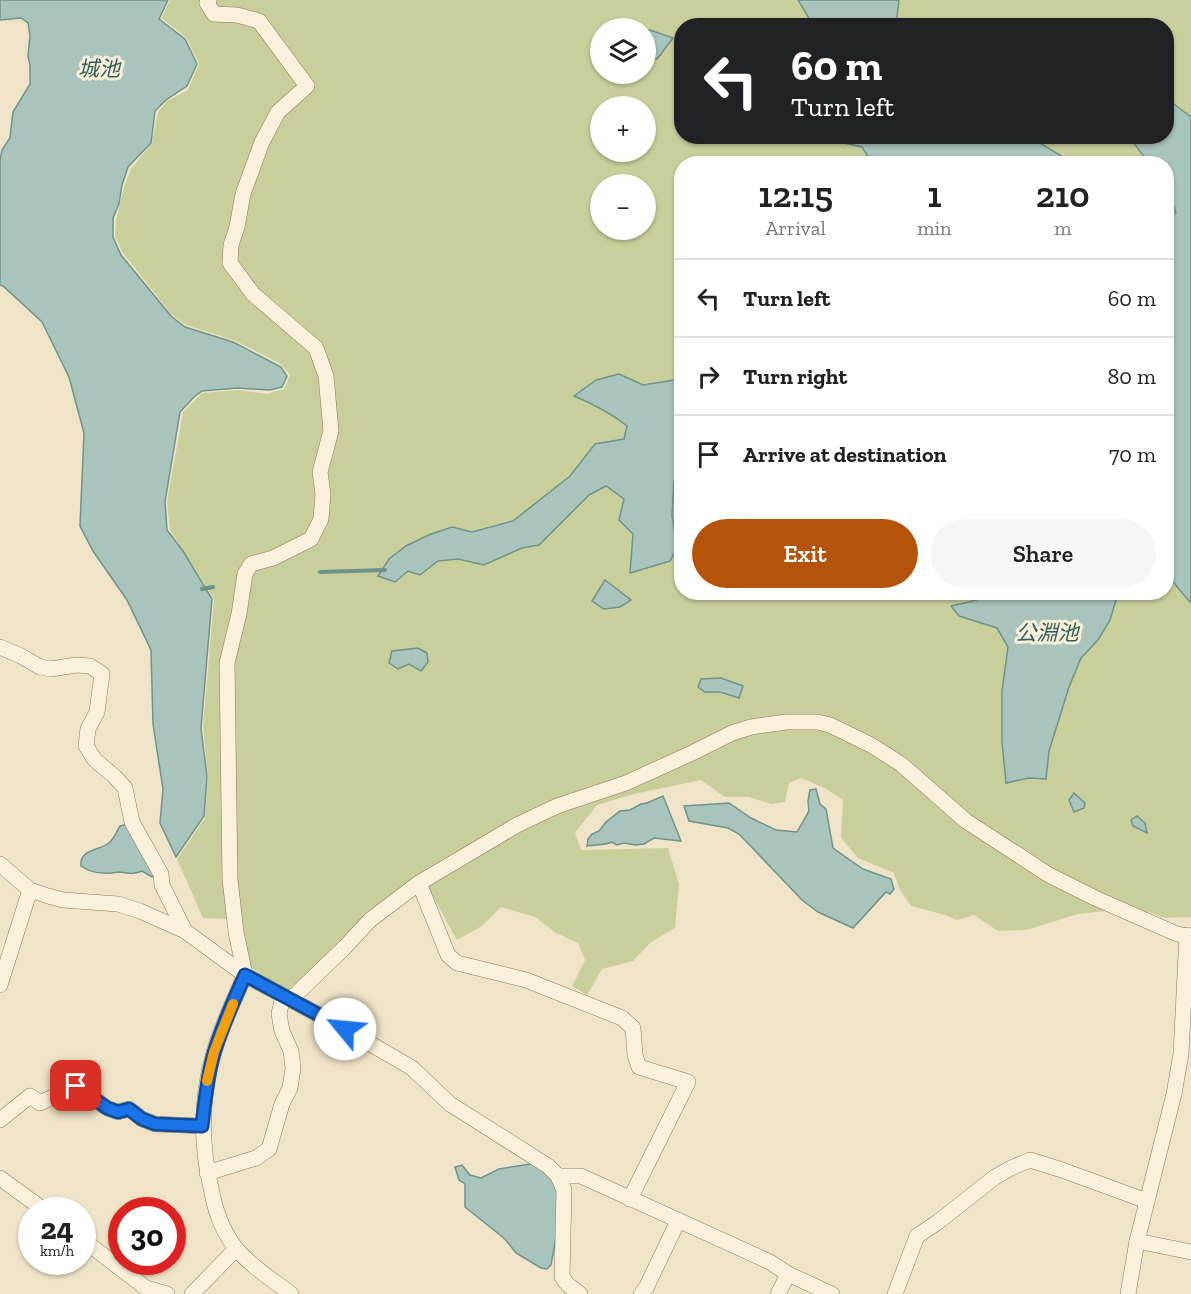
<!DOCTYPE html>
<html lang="en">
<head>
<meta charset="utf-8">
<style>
  body { margin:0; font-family:"Zilla Slab","Noto Sans JP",serif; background:#f6f6f6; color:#222; height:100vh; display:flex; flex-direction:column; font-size:22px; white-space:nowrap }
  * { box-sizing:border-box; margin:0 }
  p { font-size:20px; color:#767676 }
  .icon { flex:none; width:33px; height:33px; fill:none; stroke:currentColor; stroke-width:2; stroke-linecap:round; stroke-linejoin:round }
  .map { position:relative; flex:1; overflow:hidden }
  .sheet { position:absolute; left:674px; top:156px; width:500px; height:444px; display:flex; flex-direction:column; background:#fff; border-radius:24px; box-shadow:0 2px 4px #0004 }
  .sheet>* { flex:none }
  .top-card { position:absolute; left:674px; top:18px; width:500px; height:126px; border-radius:24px; box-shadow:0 2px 4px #0004; background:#202124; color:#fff; overflow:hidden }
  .tools { position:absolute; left:590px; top:18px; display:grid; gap:12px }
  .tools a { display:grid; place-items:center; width:66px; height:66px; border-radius:50%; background:#fff; box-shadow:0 2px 4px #0004; font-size:30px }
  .speed { position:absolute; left:18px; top:1197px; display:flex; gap:12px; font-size:30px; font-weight:700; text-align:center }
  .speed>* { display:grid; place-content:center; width:78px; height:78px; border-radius:50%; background:#fff; box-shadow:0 2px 4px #0004; line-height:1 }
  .speed small { font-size:15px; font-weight:400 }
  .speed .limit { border:9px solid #d22; background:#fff; color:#111 }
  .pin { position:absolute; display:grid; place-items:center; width:51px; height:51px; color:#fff; margin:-26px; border-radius:12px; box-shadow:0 3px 9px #0006 }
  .me { position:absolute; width:66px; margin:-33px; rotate:298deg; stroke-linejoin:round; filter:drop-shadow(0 0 4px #0008) }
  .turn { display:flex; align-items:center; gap:21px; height:126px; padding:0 18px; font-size:27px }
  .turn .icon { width:78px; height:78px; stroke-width:2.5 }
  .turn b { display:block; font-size:42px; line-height:51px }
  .eta { display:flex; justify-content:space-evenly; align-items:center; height:102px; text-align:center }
  .eta b { font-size:36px; font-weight:600; line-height:42px }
  .primary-button { display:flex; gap:12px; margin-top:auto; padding:12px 18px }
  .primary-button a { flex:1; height:69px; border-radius:36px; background:#b45309; color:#fff; font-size:24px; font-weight:600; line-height:69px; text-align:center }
  .primary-button a+a { background:#f6f6f6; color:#222 }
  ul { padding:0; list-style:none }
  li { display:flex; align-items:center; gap:18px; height:78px; padding:0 18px; border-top:2px solid #e0e0e0 }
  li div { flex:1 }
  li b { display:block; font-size:22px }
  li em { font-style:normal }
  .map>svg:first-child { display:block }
  .green { fill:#c9cf9b; fill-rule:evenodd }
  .water { fill:#a9c4bc; stroke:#6f938a; stroke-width:1.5 }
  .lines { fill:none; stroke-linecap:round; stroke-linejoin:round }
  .stream { stroke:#6f938a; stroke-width:4 }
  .minor-casing { stroke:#8d765c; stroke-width:16 }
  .minor { stroke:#faf1dc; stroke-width:15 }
  .route-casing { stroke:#114b97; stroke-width:15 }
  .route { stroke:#1a73e8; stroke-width:10 }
  .slow { stroke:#f59e0b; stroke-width:10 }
  .labels { text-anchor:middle; stroke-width:6; stroke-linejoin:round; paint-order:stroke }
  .water-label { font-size:21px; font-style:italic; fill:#2f5d5a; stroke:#f7eed8 }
</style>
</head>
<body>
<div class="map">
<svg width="1191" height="1294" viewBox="0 0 1191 1294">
  <rect width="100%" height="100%" fill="#f0e4c8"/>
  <path class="green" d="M170 0H1191V917L1164 918 1149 912 1125 909 1078 914 1026 930 998 931 974 915 957 920 945 915 911 906 900 890 894 873 858 858 841 838 843 800 825 788 801 778 789 783 785 802 771 804 749 797H725L701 780 634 794 597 805 575 833 581 850 668 848 679 884 675 928 650 943 633 961 602 969 587 995 572 986 585 960 578 943 556 933 535 917 501 907 482 926 457 940 428 888 417 879 347 935 288 992 234 956 228 919 203 918 177 859 205 818 208 777 203 727 214 599 170 530 167 502 183 412 202 393 238 390 267 394 284 389 290 375 281 364 236 341 186 325 171 314 123 253 115 237 116 221 124 187 131 169 152 143 158 112 167 101 188 90 199 64 186 37 161 18ZM681 26H1166V136H681ZM600 28H645V74H600ZM600 106H645V152H600ZM681 164H1166V592H681ZM600 184H645V230H600Z"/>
  <g class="water">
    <path d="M0 0H168L159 19 185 39 197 64 187 86 166 100 155 111 151 143 128 167 122 185 119 204 113 218V237L121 255 171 316 185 327 233 342 281 367 287 376 282 387 270 390 237 388 202 391 194 397 180 412 165 502 167 530 183 551 212 599 201 728 207 777 204 816 176 857 160 823 163 789 153 724 151 650 127 600 93 551 80 526 84 433 69 377 42 322 3 286 0 285V160L2 150 10 138 13 112 30 84V65L28 56 30 36 28 23 21 18 0 20Z"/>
    <path d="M798 0H899L896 25H813Z"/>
    <path d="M650 30 673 38 657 59C640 53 645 48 645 32Z"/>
    <path d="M1166 98 1191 117V603C1183 594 1167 577 1166 566 1164 557 1167 549 1169 541L1166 538V220L1176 213 1168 189 1166 185V164L1149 163 1129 137 1166 136Z"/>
    <path d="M782 137H1030L1073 163H872L862 147 826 139 803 141Z"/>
    <path d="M619 374 643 385 681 379V475L674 481 672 515 677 548 670 561 630 573 633 534 619 520 624 499 606 486 589 495 539 545 522 548 484 565 458 559 438 561 420 575 408 571 395 582 378 576 389 559 406 546 431 534 452 527 472 532 513 521 570 476 595 444 624 439 627 426C611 413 593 404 574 396L596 380Z"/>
    <path d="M605 580 631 600 620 607 604 609 592 601Z"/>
    <path d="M995 593H1118L1110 620 1098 640 1081 658 1069 687 1049 751 1046 779 1029 778 1006 783 1002 742V691L1008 647 997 628 959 616 951 606 973 601Z"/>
    <path d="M418 648 427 653 428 662 421 671 409 664 398 669 389 663 392 651Z"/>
    <path d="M721 678 743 686 739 698 720 692H705L698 687 701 679Z"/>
    <path d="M816 789 820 804 826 809 833 848 863 869 891 879 894 889 890 894 886 892 853 928 818 912 802 900 739 834 728 828 689 821 684 806 729 803 751 818 776 830 797 832 809 811 808 801 810 790Z"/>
    <path d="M1074 793 1085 803 1084 808 1074 812 1069 800Z"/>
    <path d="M663 796 681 841 654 838 644 844 635 845 624 843 617 845 612 842C604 846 596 844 587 846L588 839 592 834 599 831 606 822 620 811 630 810 641 804 647 803Z"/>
    <path d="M1137 816 1145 823 1147 833 1133 826 1131 820Z"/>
    <path d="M129 824 157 875 152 877 142 871C132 875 129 873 119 872 114 872 109 874 104 873 96 873 88 871 81 866 79 849 99 851 109 843 114 839 117 831 120 826Z"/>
    <path d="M530 1164 541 1166 553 1174 560 1195 555 1244 551 1265 547 1269 541 1268 516 1253 505 1239 465 1207V1184L459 1180 455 1167 462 1165 470 1175 481 1178 499 1169Z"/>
  </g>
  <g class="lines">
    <g class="stream">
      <path d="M320 572 385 570"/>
      <path d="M202 589 213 587"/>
    </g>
    <defs>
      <g id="minor">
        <path d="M209 0 207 3 214 14 237 15 259 21 307 86 278 112 262 142 243 194 237 227 231 245 230 263 253 294 316 348 326 376 331 431 320 472 323 494 321 519 311 539 273 558 251 564 245 574 239 614 227 663 230 879 236 932 245 975 345 1029 412 1068 450 1104 548 1166 558 1176 564 1190 562 1277 568 1285 580 1294"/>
        <path d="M0 647 21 656 40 667 51 669 76 665 90 666 102 674 97 712 88 729 86 746 95 760 114 776 125 788 132 822 161 874 162 885 185 931"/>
        <path d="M0 864 30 890 48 896 63 900 118 904 140 911 185 931 245 975C234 1000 222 1025 214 1052 201 1097 200 1142 211 1188 215 1210 221 1229 235 1247 249 1265 273 1280 291 1294"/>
        <path d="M419 883 448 955 457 963 526 980 622 1018 633 1028 635 1055 639 1067 688 1082 630 1199"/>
        <path d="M0 985 30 890"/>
        <path d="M290 1000 345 947 370 920 419 883 517 825 557 806 626 783 692 753 732 733 751 727 786 722H817L830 725 871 745 901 764 966 821 1049 875 1095 898 1177 934 1191 937"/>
        <path d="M0 1120 30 1096 40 1103 76 1086 107 1108 118 1112 129 1109 142 1119 155 1124 202 1126"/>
        <path d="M207 1173 256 1158 269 1149 282 1104 290 1088 293 1068 291 1051 282 1031 279 1014 283 996"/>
        <path d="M558 1176H581L770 1262 788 1274 832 1294"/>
        <path d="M0 1178 44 1210"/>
        <path d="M82 1239 146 1288 167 1294"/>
        <path d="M1137 1241 1191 1252"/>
        <path d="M192 1294 236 1249"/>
        <path d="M641 1294 646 1288 678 1221"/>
        <path d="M778 1294 788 1274"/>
        <path d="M895 1294 917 1236 938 1222 995 1177 1011 1168 1030 1160 1062 1170 1147 1201"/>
        <path d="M1128 1294 1137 1241 1174 1094 1181 1054 1187 935"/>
      </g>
    </defs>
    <use href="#minor" class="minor-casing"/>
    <use href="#minor" class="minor"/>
  </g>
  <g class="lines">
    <defs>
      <path id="route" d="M76 1086 107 1108 118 1112 129 1109 142 1119 155 1124 202 1126C205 1101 207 1077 214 1053 222 1026 234 1000 245 975L345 1029"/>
    </defs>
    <use href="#route" class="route-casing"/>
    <use href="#route" class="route"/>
    <path class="slow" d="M207 1081 214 1052 233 1004"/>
  </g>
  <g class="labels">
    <g class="water-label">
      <text x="99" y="76">城池</text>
      <text x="1047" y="640">公淵池</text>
    </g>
  </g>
</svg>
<div class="tools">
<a><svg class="icon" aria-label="layers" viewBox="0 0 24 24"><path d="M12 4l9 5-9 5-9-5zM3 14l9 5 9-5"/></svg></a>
<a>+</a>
<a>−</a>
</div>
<div class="speed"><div>24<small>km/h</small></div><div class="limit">30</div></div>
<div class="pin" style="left:76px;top:1086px;background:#d93025"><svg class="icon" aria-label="arrive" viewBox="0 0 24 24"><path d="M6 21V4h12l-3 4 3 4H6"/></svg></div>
<svg class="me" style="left:345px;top:1029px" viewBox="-20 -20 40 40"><circle r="19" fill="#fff"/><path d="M0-13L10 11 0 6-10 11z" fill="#1a73e8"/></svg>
<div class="top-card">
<div class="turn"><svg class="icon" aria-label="left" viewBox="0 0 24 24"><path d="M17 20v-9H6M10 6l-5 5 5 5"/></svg><div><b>60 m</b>Turn left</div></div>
</div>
<section class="sheet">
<div class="eta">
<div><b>12:15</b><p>Arrival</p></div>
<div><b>1</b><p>min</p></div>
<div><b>210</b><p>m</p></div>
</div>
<ul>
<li><svg class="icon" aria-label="left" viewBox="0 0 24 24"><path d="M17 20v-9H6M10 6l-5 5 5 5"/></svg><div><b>Turn left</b></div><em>60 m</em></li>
<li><svg class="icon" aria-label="right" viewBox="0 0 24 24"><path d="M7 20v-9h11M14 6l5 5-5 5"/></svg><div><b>Turn right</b></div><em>80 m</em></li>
<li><svg class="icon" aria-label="arrive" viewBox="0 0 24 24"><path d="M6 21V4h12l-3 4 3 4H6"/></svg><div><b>Arrive at destination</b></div><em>70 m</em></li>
</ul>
<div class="primary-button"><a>Exit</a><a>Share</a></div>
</section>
</div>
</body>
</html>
